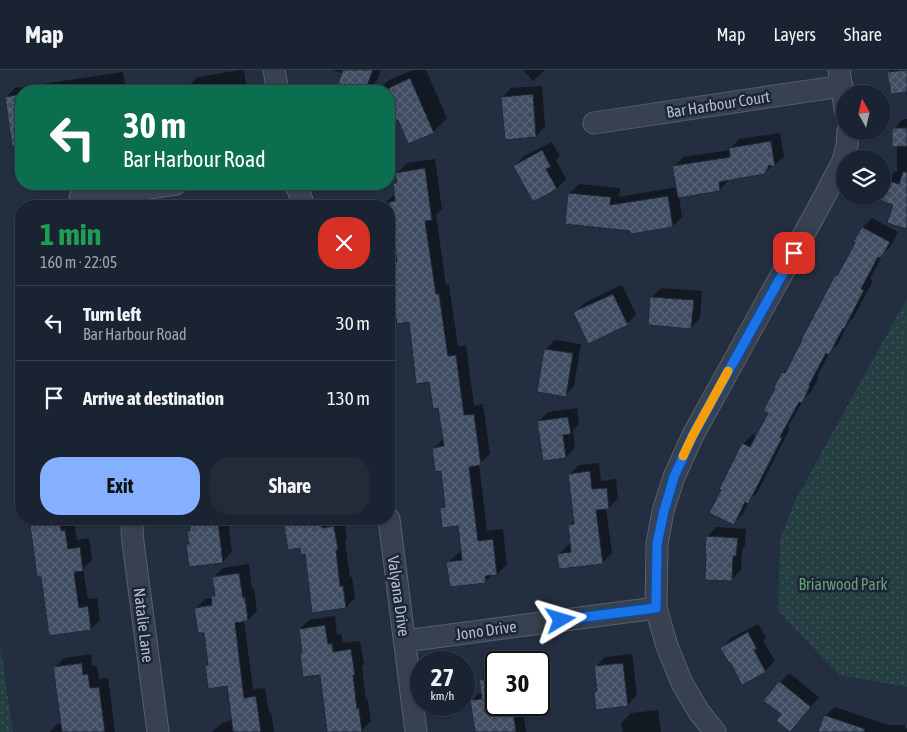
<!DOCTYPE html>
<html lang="en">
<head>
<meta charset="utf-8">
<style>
  body { margin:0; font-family:"Asap Condensed",sans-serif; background:#232b39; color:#f1f3f6; height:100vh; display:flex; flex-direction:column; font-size:19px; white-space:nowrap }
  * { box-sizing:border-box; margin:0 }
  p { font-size:16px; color:#9fa4ab }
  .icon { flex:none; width:28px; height:28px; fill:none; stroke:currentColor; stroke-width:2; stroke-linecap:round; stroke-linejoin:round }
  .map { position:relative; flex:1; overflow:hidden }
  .sheet { position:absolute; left:15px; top:130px; width:380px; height:325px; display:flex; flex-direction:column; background:#1a2331; border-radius:20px; box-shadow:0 1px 4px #0004,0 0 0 1px #38404d }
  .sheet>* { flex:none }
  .banner { position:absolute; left:15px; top:15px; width:380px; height:105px; border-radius:20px; box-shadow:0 1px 4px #0004,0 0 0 1px #38404d; background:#0b6e4f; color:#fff; overflow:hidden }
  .needle { width:32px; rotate:352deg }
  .buttons { position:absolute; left:836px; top:15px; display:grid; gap:10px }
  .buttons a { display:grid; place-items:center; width:55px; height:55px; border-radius:50%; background:#1a2331; box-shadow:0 1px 4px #0004,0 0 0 1px #38404d; font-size:25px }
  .speed { position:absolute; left:410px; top:581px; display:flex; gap:10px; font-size:25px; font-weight:700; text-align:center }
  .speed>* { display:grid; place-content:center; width:65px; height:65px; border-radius:50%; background:#1a2331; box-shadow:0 1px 4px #0004,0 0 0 1px #38404d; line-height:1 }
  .speed small { font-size:12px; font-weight:400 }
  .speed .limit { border:2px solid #111; border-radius:8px; background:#fff; color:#111 }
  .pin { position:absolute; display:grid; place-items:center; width:42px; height:42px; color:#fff; margin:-21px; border-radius:10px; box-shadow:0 2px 8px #0006 }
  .me { position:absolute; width:55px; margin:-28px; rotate:83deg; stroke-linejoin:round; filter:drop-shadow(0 0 4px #0008) }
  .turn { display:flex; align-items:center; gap:18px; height:105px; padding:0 25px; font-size:22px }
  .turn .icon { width:65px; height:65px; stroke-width:2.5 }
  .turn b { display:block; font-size:35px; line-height:42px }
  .round { display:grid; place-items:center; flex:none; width:52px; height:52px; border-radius:20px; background:#232b39 }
  .headline { display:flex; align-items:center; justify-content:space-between; height:85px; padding:0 25px }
  h1 { font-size:30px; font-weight:700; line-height:38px; color:#1e9e55 }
  .action { display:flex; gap:10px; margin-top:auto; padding:10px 25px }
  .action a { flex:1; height:58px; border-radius:20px; background:#85b0ff; color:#111; font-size:20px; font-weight:700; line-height:58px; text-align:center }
  .action a+a { background:#232b39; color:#f1f3f6 }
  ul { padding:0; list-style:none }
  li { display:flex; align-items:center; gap:15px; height:75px; padding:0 25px; border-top:1px solid #38404d }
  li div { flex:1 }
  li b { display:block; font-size:19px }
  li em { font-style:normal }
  header { display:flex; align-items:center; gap:30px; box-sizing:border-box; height:70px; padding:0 25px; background:#1a2331; border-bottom:1px solid #38404d }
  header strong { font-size:24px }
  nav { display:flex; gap:28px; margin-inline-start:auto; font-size:18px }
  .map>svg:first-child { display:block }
  .park { fill:url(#park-dots) }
  .shadow { fill:#0007 }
  .building { fill:url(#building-cross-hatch); stroke:#1e2838 }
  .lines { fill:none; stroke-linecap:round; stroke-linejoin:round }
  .minor-casing { stroke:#555f6e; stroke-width:23 }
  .minor { stroke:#374150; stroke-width:21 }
  .route-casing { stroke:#114b97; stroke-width:12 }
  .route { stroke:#1a73e8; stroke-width:9 }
  .slow { stroke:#f59e0b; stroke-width:9 }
  .labels { text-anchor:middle; stroke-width:5; stroke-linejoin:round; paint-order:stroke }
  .street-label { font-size:16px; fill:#b4bccb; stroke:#1c2636 }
  .park-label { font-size:16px; fill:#699e77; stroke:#1c2636 }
</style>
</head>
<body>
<header>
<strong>Map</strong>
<nav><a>Map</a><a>Layers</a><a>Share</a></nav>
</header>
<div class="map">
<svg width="907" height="662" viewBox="0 0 907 662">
  <defs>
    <pattern id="park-dots" width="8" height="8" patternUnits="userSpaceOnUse" patternTransform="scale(1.25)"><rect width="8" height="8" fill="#253e42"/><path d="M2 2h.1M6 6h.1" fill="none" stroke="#42585c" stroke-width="1.8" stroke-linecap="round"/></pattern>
    <pattern id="building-cross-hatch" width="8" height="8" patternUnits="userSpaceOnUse" patternTransform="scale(1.25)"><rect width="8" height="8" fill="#3f4c61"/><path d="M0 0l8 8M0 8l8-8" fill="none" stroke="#586476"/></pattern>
  </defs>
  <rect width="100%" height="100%" fill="#232f41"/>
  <g class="park">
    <path d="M907 228V617L839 605 778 541 780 470 795 431Z"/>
    <path d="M0 574 13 662H0Z"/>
  </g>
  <g class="shadow">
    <path d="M240 0H244L247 21H143L190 14 198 7Z"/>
    <path d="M332 0H381L377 10 366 21H355L339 15 343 4Z"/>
    <path d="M413 0H426L447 48 433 62 398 48 389 52V21H378L389 10Z"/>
    <path d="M523 0H545L533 11Z"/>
    <path d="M891 0H907V25L906 20 889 3Z"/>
    <path d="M123 2 126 21H21V69L13 70 6 27 15 18Z"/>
    <path d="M542 16 545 57 536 66 502 28 511 18Z"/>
    <path d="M903 49H907V157L895 134 882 126 886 110 896 101H897V75L894 59Z"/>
    <path d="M780 63 784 86 775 95H773L765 103 729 109V110L719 120 679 126 682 147 673 156 631 160 570 123 579 114 620 118 619 127 677 117 674 97 683 87 730 80V79L739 69Z"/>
    <path d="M552 72 560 86 556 90 566 109 557 118 515 96 524 86Z"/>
    <path d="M435 89 442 139 436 145 446 215 449 214 458 277 466 275 474 336 483 334 490 384 479 394 487 461 503 459 507 494 497 504H493L485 512 448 493 458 483 463 482 459 455 441 438 446 433 442 400 433 379 444 368 439 337 410 251 392 215 389 216V191L397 183 393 155H389V136H385V134L395 123 394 114 398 110 397 103 407 93Z"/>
    <path d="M872 148 898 162 890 177 883 184 870 209 873 211 853 248 849 252 838 274 830 282 817 306 819 307 811 322 803 330 788 357 790 358 757 423 749 430 743 444 734 453 743 374 753 364 757 366 769 343 777 318 775 317 783 302 790 295 836 206 843 199 856 173 863 157Z"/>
    <path d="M622 215 636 244 627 254 575 243 584 233Z"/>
    <path d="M661 218 702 221 700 248 691 258 651 228Z"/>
    <path d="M555 270 581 274 574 316 565 325 546 279Z"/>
    <path d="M577 338 579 354 573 360 575 378 566 387 539 351 548 342Z"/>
    <path d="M599 393 601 411 616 409 618 428 609 438H606L612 483 602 493 559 484 568 475 572 474 569 455 575 450 570 404 579 395Z"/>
    <path d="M38 449H70V452H74L77 470 89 468 92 490 83 499 88 529 97 528 100 550 91 559 42 505 31 456Z"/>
    <path d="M198 449H228L232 482 223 491 188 475 190 472 189 461 191 458V455Z"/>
    <path d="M285 449H344L347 469 345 470 350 507H352L355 528 346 537 301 477 289 479Z"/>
    <path d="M716 457 746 459 745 476 742 479 741 500 731 510 707 467Z"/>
    <path d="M249 494 252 519H254L257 541 248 550H244L253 619 265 618 269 643 271 642 274 662H212L222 653 229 651 233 647 228 615 206 596 209 593 205 561 196 538 205 529 213 528 216 523 214 507 223 498Z"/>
    <path d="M335 546 337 565 341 564 343 573 360 571 364 594 362 597 366 630H368L371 651 362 660 356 662H329L321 603 303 582 300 559 309 550Z"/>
    <path d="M758 554 766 568 763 571 775 591 765 601 722 578 731 568Z"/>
    <path d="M91 584 92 596H97L99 609 108 608 115 662H50L57 654H62L55 597 64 588Z"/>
    <path d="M632 584 637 625 628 635 595 622 598 619 595 597 605 587Z"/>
    <path d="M521 587V592H496V635H528V637L523 642 526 662H483L471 631 482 621 481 611 484 607 483 600 493 591Z"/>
    <path d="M789 603 819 627 799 651 790 661 783 644 780 612Z"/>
    <path d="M835 637 888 655H905V658L907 659V662H820L825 646Z"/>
    <path d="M658 640 661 662H623L621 653 631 643Z"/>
  </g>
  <g class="building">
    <path d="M343 0H373L365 21H352L337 16Z"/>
    <path d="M907 0V22L891 24 887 2Z"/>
    <path d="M410 8 434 63 408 74 398 50 389 54V18Z"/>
    <path d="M21 24V76H12L5 27Z"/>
    <path d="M533 24 536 67 505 70 501 27Z"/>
    <path d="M892 58H907V76L892 77Z"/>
    <path d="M771 71 775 97 769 95 765 104 719 112 720 121 678 128 672 96 730 87 729 78Z"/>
    <path d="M542 80 551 97 546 99 557 119 533 132 513 96Z"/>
    <path d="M425 98 432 150 425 151 436 224H439L448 286 456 285 464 345 474 344 481 395 469 397 478 471 493 469 497 505 485 506 486 513 450 517 446 492 462 490 458 456 442 458 440 438 445 437 441 401 435 402 432 378 444 376 438 338 433 339 429 312 416 314 409 252 397 254 391 217H389V193L397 192 392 156H389V132L395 131 393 113H397L395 103Z"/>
    <path d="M903 102H907V159L887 153 893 135 879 130 880 126H882V119L885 110 899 114Z"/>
    <path d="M568 123 611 127 610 135 668 126 673 157 631 164 630 161 565 154Z"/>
    <path d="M862 157 890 172 881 188 878 187 861 219 864 220 844 259 843 258 829 285 826 283 809 315 810 316 802 333 799 332 780 367 782 368 748 434 745 432 734 455 709 443 721 420 719 419 742 373 750 377 768 343 763 341 775 318 774 317 782 302 785 303 802 270H801L835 205 837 206 855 173 853 172Z"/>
    <path d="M613 224 628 255 588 274 573 242Z"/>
    <path d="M650 227 694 230 691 259 648 255Z"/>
    <path d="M544 279 573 283 566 327 537 322Z"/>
    <path d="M568 347 571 364 563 365 566 388 543 391 537 351Z"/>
    <path d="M590 401 592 419 607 418 609 439 596 440 603 494 559 499 557 484 571 482 568 455 574 454 568 404Z"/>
    <path d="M283 449H318V452H321L322 458 334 456 338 480H336L340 516H343L346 538 312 543 305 484 301 485 300 478 288 480Z"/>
    <path d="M60 451 61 461 65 460 68 479 80 477 83 501 74 502 79 538 88 536 91 560 49 566 41 507H37L30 455Z"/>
    <path d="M218 452 223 493 189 497 186 474H189L187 461H190V455Z"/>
    <path d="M706 466 738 468 736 486H733L732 511 705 510 706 484H705Z"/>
    <path d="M239 503 243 528 245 527 248 551 235 553 244 628 256 626 261 662H233L227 616 208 619 205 595H208L204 563H198L194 538 212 535 211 526H215L212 507Z"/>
    <path d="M325 555 328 574 332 573 333 582 351 579 355 605H353L357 639 359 638 362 662H327L320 605 303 607 300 584 302 583 299 559Z"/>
    <path d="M748 562 757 579 754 580 766 602 742 615 730 592 729 593 720 578Z"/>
    <path d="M82 593 83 605 88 604 90 618 99 617 105 662H62L53 597Z"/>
    <path d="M623 593 628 636 596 640 594 622 597 621 594 596Z"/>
    <path d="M496 608V635H512L516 662H475L470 630 482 629 479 610Z"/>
    <path d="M779 611 811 637 790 662 776 651 781 644 763 631Z"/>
    <path d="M824 645 865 659 864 662H818Z"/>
  </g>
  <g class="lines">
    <defs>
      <g id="minor">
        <path d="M274 0 278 21"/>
        <path d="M839 0 845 39"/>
        <path d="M594 53 842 16"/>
        <path d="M296 114 304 136"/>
        <path d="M80 128 176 114"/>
        <path d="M134 449 132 460 133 472 158 662"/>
        <path d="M389 449 416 662"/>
        <path d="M405 571 656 538"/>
        <path d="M715 662 699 642 682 613 667 576 656 538 657 474 663 441 674 407 693 365 821 133 843 91 847 75 848 61"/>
      </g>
    </defs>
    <use href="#minor" class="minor-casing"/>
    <use href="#minor" class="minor"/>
  </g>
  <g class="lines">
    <defs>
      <path id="route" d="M561 550 656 538 657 474 664 441 674 407 693 365 794 183"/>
    </defs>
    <use href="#route" class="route-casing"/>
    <use href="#route" class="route"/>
    <path class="slow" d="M683 386 693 365 728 301"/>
  </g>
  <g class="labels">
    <g class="street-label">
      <text transform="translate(718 34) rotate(-9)" y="6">Bar Harbour Court</text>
      <text transform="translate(399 526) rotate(82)" y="6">Valyana Drive</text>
      <text transform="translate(144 555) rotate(83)" y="6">Natalie Lane</text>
      <text transform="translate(486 560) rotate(-8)" y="6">Jono Drive</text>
    </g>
    <g class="park-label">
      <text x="843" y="520">Briarwood Park</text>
    </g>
  </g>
</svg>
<div class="buttons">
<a><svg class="needle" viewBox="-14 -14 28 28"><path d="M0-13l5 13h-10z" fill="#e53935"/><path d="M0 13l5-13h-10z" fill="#9fa4ab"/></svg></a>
<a><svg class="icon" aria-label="layers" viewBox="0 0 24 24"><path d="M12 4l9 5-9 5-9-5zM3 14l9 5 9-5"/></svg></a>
</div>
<div class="speed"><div>27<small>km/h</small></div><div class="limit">30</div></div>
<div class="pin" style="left:794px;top:183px;background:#d93025"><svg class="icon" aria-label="arrive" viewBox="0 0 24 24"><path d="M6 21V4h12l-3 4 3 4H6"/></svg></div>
<svg class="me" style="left:561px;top:550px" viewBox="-20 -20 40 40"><path d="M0-17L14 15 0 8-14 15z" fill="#1a73e8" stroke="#fff" stroke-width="4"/></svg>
<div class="banner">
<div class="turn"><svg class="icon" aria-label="left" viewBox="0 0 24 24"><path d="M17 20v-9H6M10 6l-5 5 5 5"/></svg><div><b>30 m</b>Bar Harbour Road</div></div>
</div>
<section class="sheet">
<div class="headline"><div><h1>1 min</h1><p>160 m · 22:05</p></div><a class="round" style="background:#d93025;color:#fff"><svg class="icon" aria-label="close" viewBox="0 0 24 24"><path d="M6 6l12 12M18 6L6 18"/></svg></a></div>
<ul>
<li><svg class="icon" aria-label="left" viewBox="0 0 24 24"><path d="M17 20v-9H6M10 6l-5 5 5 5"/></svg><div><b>Turn left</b><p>Bar Harbour Road</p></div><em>30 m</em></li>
<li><svg class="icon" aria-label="arrive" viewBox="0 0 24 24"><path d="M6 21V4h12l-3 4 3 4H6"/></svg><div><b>Arrive at destination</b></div><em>130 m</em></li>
</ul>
<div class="action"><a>Exit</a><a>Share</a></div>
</section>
</div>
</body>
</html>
